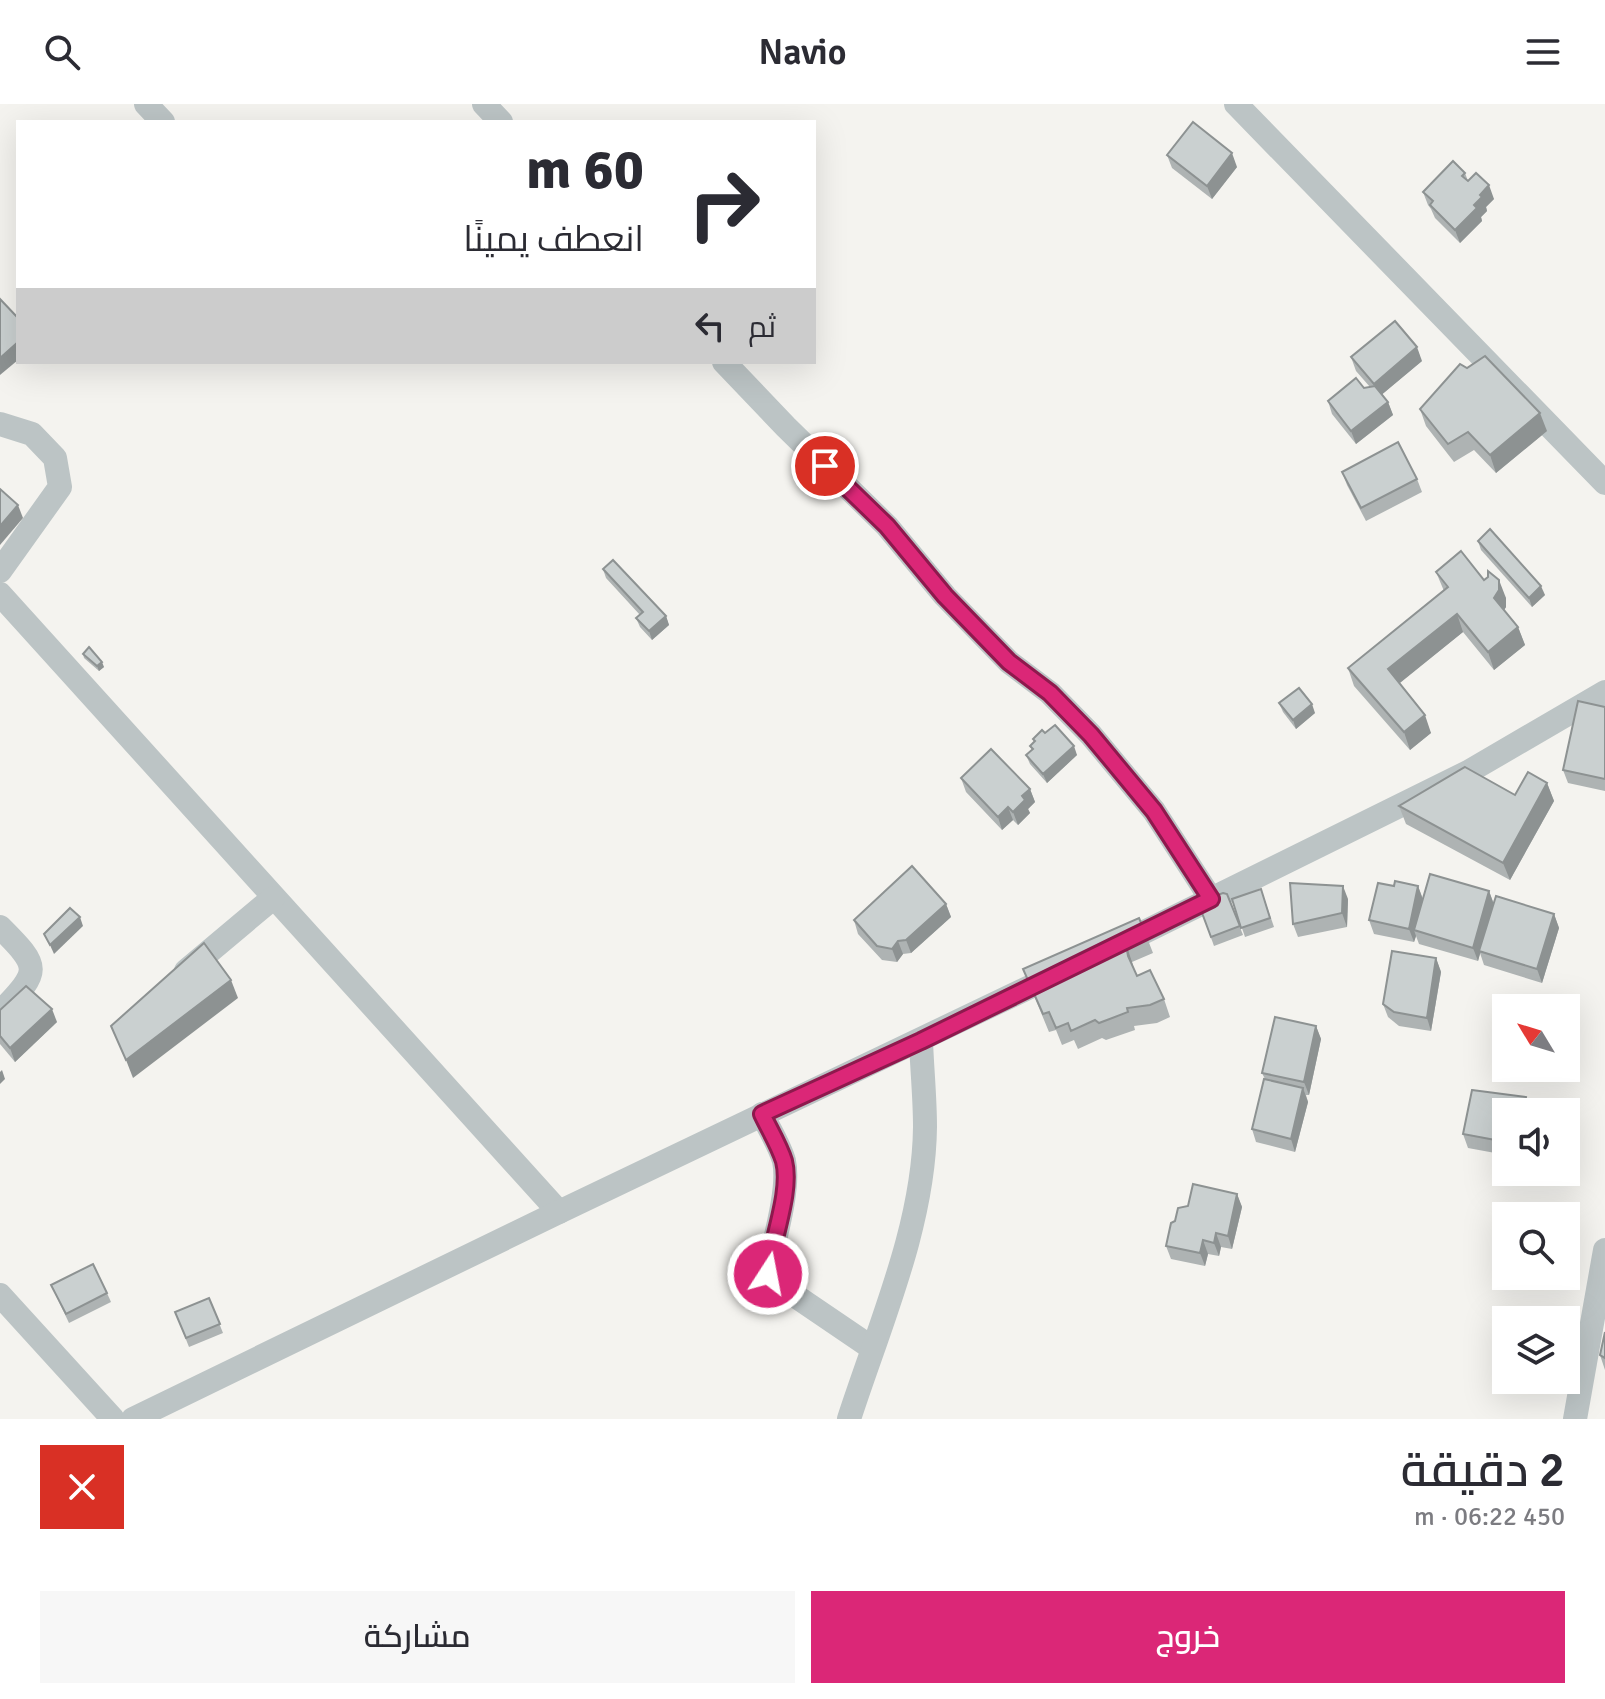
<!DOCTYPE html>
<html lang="ar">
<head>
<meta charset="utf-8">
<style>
  body { margin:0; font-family:Signika,Cairo,sans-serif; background:#f7f7f7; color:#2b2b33; direction:rtl; height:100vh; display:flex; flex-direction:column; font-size:30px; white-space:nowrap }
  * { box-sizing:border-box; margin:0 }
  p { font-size:26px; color:#7c7c81 }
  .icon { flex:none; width:44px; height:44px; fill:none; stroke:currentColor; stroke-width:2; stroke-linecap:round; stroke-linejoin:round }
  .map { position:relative; height:1315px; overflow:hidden; direction:ltr }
  .drawer { display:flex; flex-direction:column; background:#fff; flex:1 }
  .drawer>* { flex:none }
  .guide { position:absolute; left:16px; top:16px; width:800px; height:244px; border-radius:0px; box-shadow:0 8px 32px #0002; direction:rtl; background:#fff; color:#2b2b33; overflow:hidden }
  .needle { width:52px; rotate:308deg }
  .tools { position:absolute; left:1492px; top:890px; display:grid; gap:16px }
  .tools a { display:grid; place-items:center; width:88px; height:88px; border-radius:0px; background:#fff; box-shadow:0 8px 32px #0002; font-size:40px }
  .pin { position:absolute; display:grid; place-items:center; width:68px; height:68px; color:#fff; margin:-34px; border:4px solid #fff; border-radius:50%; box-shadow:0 2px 8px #0007 }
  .me { position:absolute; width:88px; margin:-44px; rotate:11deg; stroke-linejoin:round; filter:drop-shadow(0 0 6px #0008) }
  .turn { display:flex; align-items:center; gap:28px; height:168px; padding:0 40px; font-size:36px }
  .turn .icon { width:104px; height:104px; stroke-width:2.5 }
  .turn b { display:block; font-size:56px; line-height:68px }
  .then { display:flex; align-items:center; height:76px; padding:0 40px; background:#0003; gap:16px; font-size:30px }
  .round { display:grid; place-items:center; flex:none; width:84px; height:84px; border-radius:0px; background:#f7f7f7 }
  .overview { display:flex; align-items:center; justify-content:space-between; height:136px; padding:0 40px }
  h1 { font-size:48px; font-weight:600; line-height:60px }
  .cta { display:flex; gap:16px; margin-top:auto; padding:16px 40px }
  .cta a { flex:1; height:92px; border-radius:0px; background:#db2777; color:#fff; font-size:32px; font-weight:600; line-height:92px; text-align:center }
  .cta a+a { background:#f7f7f7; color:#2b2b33 }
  header { display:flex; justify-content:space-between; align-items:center; height:104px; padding:0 40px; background:#fff; font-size:36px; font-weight:600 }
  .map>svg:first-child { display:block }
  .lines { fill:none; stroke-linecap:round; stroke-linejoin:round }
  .minor { stroke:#bcc4c5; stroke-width:24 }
  .wall { fill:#aeb3b3 }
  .shaded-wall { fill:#8d9292 }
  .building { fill:#cad0d0; stroke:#8d9292; stroke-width:2 }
  .route-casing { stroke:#8e194d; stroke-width:20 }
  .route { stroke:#db2777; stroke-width:14 }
</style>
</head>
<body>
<header><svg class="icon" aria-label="menu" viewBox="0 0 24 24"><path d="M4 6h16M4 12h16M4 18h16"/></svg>Navio<svg class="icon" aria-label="search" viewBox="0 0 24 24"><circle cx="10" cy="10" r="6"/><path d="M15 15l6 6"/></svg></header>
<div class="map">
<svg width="1605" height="1315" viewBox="0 0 1605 1315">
  <rect width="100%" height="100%" fill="#f4f3ef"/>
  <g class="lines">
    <g class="minor">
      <path d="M146 0 163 18"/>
      <path d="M484 0 501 18"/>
      <path d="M1236 0 1605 379"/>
      <path d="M724 258 786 323 887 422 945 492 1009 558 1050 589 1091 631 1154 707 1211 795"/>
      <path d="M0 320 32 330 55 354 60 383 0 467"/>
      <path d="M0 490 559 1108"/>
      <path d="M0 823C42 865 40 866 0 909"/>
      <path d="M1116 842 1468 668 1605 588"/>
      <path d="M186 867 273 794"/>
      <path d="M762 1010C769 1025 780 1042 784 1057 790 1084 774 1138 768 1165L769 1174 872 1244"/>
      <path d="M0 1191 113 1315"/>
      <path d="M133 1315 559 1108 1057 870"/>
      <path d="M849 1315C879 1222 924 1122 925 1023 925 994 922 965 921 937"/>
      <path d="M1575 1315 1605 1146"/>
    </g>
  </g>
  <g class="wall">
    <path d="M1167 51 1237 63 1212 95 1172 64Z"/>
    <path d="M1465 69 1468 77 1494 95 1486 103 1487 107 1481 113 1482 117 1460 139 1435 114 1431 105 1428 101 1423 88Z"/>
    <path d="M1351 253 1422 257 1382 290 1388 298 1393 311 1356 340 1332 310 1328 297 1370 283 1356 267Z"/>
    <path d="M1420 305 1547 327 1496 369 1474 346 1454 358 1426 322Z"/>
    <path d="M1342 368 1417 375 1422 388 1366 417 1347 381Z"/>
    <path d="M1478 437 1545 491 1532 503 1481 446Z"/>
    <path d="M603 465 666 512 669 521 652 536 640 523 636 514 640 511 606 474Z"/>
    <path d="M1436 468 1484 476 1506 494V503L1504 506 1518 523 1525 541 1494 566 1463 528 1399 579 1431 629 1410 646 1354 582 1348 564 1444 487Z"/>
    <path d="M83 550 104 563 99 567 84 554Z"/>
    <path d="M1279 599 1315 609 1296 625 1283 608Z"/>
    <path d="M1605 603V687L1568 679 1563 666Z"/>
    <path d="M1045 629 1077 651 1047 679 1030 660 1026 651 1032 646 1030 642 1034 638 1033 635Z"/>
    <path d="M961 674 1030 685 1035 698 1028 705 1030 709 1018 721 1013 716 1002 726 966 688Z"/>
    <path d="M1547 679 1554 697 1510 776 1406 720 1399 702 1515 691Z"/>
    <path d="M1394 782H1418L1423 795 1489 787 1494 800 1554 810 1559 824 1542 879 1484 861 1480 849 1478 857 1419 840 1416 832 1414 838 1374 830 1369 816Z"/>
    <path d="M1261 785 1274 823 1245 833 1232 795Z"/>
    <path d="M1227 790 1243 831 1214 842 1198 798Z"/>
    <path d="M1348 795 1347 823 1298 833 1293 820Z"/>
    <path d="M946 800 951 813 911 849 903 850 897 858 882 856 858 830 854 816Z"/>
    <path d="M1146 831 1153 849 1132 858 1133 864 1137 872 1164 895 1170 913 1157 919 1134 922 1135 926 1106 936 1102 934 1078 945 1074 936 1062 941 1056 926 1049 928 1023 865Z"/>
    <path d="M1436 854 1441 868 1431 927 1399 922 1388 913 1383 900Z"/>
    <path d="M0 906 57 918 15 958 0 940Z"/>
    <path d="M1316 922 1321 935 1309 991H1306L1308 998 1295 1048 1256 1038 1252 1025 1265 975 1262 969Z"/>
    <path d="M1472 986 1526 993 1531 1008H1506V1051L1468 1044 1463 1030Z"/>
    <path d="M1237 1090 1242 1103 1232 1145 1221 1143 1219 1152 1208 1150 1205 1162 1171 1155 1166 1142Z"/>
    <path d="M51 1181 107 1189 111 1198 69 1219Z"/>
    <path d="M209 1194 223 1229 189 1243 175 1208Z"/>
    <path d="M1605 1228V1266L1600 1251Z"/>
  </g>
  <g class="shaded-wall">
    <path d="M1232 49 1237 63 1212 95 1207 82Z"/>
    <path d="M1489 81 1494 95 1486 103 1487 107 1481 113 1482 117 1460 139 1455 126 1474 101 1480 91Z"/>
    <path d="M18 238V256L0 271V254Z"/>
    <path d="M1417 243 1422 257 1379 293 1374 280Z"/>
    <path d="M1388 298 1393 311 1356 340 1351 327Z"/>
    <path d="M1540 309 1547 327 1496 369 1490 351Z"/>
    <path d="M18 401 23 414 0 441V422Z"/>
    <path d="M1499 476 1506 494V503L1501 511 1494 494Z"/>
    <path d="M1541 482 1545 491 1532 503 1529 494Z"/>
    <path d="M1457 510 1463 528 1395 583 1388 565Z"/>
    <path d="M666 512 669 521 652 536 649 527Z"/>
    <path d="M1518 523 1525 541 1494 566 1488 548Z"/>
    <path d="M102 558 104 563 99 567 97 562Z"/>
    <path d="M1312 600 1315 609 1296 625 1293 616Z"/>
    <path d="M1425 611 1431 629 1410 646 1404 628Z"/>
    <path d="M1074 642 1077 651 1047 679 1043 670Z"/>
    <path d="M1547 679 1554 697 1510 776 1503 759Z"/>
    <path d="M1030 685 1035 698 1028 705 1030 709 1018 721 1013 708 1022 692Z"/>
    <path d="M1008 703 1013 716 1002 726 998 713Z"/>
    <path d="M1343 782 1348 795 1347 823 1342 809Z"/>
    <path d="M1418 782 1423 796 1414 826 1416 832 1414 838 1409 825Z"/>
    <path d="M1489 787 1494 801 1478 857 1473 844Z"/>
    <path d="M946 800 951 813 911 849 906 836Z"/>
    <path d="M1554 810 1559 824 1542 879 1537 865Z"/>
    <path d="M80 813 83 822 54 850 50 841Z"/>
    <path d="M898 837 903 850 897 858 892 845Z"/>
    <path d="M1126 840 1132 858 1134 870 1128 852Z"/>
    <path d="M1436 854 1441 868 1431 927 1427 914Z"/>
    <path d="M231 876 238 894 133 974 126 956Z"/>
    <path d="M52 905 57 918 15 958 10 944Z"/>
    <path d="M1316 922 1321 935 1309 991 1304 978Z"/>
    <path d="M2 966 5 975 0 980V968Z"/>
    <path d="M1303 984 1308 998 1295 1048 1291 1035Z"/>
    <path d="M1526 993 1531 1007V1008H1523Z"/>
    <path d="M1237 1090 1242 1103 1232 1145 1228 1132Z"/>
    <path d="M1216 1129 1221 1143 1219 1152 1214 1139Z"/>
    <path d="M1203 1136 1208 1150 1205 1162 1200 1149Z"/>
  </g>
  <g class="building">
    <path d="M1193 18 1232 49 1207 82 1167 51Z"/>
    <path d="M1453 57 1465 69 1462 72 1468 77 1476 69 1489 81 1480 91 1482 93 1474 101 1477 104 1455 126 1430 101 1433 97 1423 88Z"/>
    <path d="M0 195 18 214V238L0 254Z"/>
    <path d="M1395 217 1417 243 1374 280 1351 253Z"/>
    <path d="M1485 252 1540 309 1490 351 1468 328 1448 340 1420 305 1460 260 1467 264Z"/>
    <path d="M1356 274 1364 284 1375 282 1388 298 1351 327 1328 297Z"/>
    <path d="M1398 338 1417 375 1361 404 1342 368Z"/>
    <path d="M0 385 18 401 0 422Z"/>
    <path d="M1490 425 1541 482 1529 494 1478 437Z"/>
    <path d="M1461 447 1484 476 1488 473V467L1499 476V486L1494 494 1518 523 1488 548 1457 510 1388 565 1425 611 1404 628 1348 564 1448 483 1436 468Z"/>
    <path d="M613 456 666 512 649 527 636 514 643 508 603 465Z"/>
    <path d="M89 543 102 558 97 562 83 550Z"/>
    <path d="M1299 584 1312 600 1293 616 1279 599Z"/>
    <path d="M1578 597 1605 603V675L1563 666Z"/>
    <path d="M1055 621 1074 642 1043 670 1026 651 1033 645 1030 642 1035 637 1033 635 1042 626 1045 629Z"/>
    <path d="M991 645 1030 685 1022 692 1025 696 1013 708 1008 703 998 713 961 674Z"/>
    <path d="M1465 663 1515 691 1528 668 1547 679 1503 759 1399 702Z"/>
    <path d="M912 762 946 800 906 836 898 837 892 845 877 842 854 816Z"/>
    <path d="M1430 770 1489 787 1473 844 1414 826Z"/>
    <path d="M1395 777 1418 782 1409 825 1369 816 1378 779 1394 782Z"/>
    <path d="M1290 779 1343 782 1342 809 1293 820Z"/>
    <path d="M1261 785 1270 814 1241 824 1232 795Z"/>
    <path d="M1223 789 1227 790 1240 822 1211 833 1198 798Z"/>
    <path d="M1496 792 1554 810 1537 865 1479 847Z"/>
    <path d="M70 804 80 813 50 841 44 830Z"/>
    <path d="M1139 814 1146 831 1126 840 1128 852 1137 872 1150 866 1164 895 1150 901 1127 904 1128 908 1099 919 1095 916 1071 927 1068 919 1056 924 1049 908 1043 910 1023 865Z"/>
    <path d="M204 839 231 876 126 956 111 922Z"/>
    <path d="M1392 847 1436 854 1427 914 1394 908 1383 900Z"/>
    <path d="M26 882 52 905 10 944 0 932V906Z"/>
    <path d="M1275 913 1316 922 1304 978 1262 969Z"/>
    <path d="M1264 975 1303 984 1291 1035 1252 1025Z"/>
    <path d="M1472 986 1526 993 1523 1008H1506V1038L1463 1030Z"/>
    <path d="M1193 1080 1237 1090 1228 1132 1216 1129 1214 1139 1203 1136 1200 1149 1166 1142 1171 1119 1175 1117 1178 1104 1188 1102Z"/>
    <path d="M93 1160 107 1189 66 1210 51 1181Z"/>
    <path d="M209 1194 220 1220 186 1234 175 1208Z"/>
    <path d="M1605 1228V1254L1600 1251Z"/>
  </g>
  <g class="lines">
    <defs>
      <path id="route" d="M768 1170C771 1138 792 1088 784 1057 779 1041 769 1025 762 1010L921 937 1211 795 1154 707 1091 631 1050 589 1009 558 945 492 887 422 825 362"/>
    </defs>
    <use href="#route" class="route-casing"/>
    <use href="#route" class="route"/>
  </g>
</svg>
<div class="tools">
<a><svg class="needle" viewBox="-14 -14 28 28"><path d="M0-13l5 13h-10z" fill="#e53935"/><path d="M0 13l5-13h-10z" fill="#7c7c81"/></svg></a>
<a><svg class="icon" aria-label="sound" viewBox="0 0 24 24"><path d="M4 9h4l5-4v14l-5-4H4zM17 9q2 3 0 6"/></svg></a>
<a><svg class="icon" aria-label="search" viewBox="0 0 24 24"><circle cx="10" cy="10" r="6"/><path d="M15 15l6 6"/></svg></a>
<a><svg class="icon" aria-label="layers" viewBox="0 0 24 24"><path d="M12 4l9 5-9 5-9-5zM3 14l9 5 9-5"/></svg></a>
</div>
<div class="pin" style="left:825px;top:362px;background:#d93025"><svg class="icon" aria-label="arrive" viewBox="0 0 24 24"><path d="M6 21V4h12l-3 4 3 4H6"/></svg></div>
<svg class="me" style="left:768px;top:1170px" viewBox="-20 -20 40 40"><circle r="17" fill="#db2777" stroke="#fff" stroke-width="3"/><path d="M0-11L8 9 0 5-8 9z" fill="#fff"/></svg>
<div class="guide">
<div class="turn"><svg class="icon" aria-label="right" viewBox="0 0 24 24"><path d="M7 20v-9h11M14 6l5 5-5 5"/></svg><div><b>60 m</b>انعطف يمينًا</div></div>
<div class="then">ثم<svg class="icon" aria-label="left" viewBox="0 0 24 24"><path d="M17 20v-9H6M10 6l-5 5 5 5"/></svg></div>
</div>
</div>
<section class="drawer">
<div class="overview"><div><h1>2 دقيقة</h1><p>450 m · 06:22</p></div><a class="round" style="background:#d93025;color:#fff"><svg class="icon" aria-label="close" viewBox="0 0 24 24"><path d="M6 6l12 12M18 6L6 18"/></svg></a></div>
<div class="cta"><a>خروج</a><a>مشاركة</a></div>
</section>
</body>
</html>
